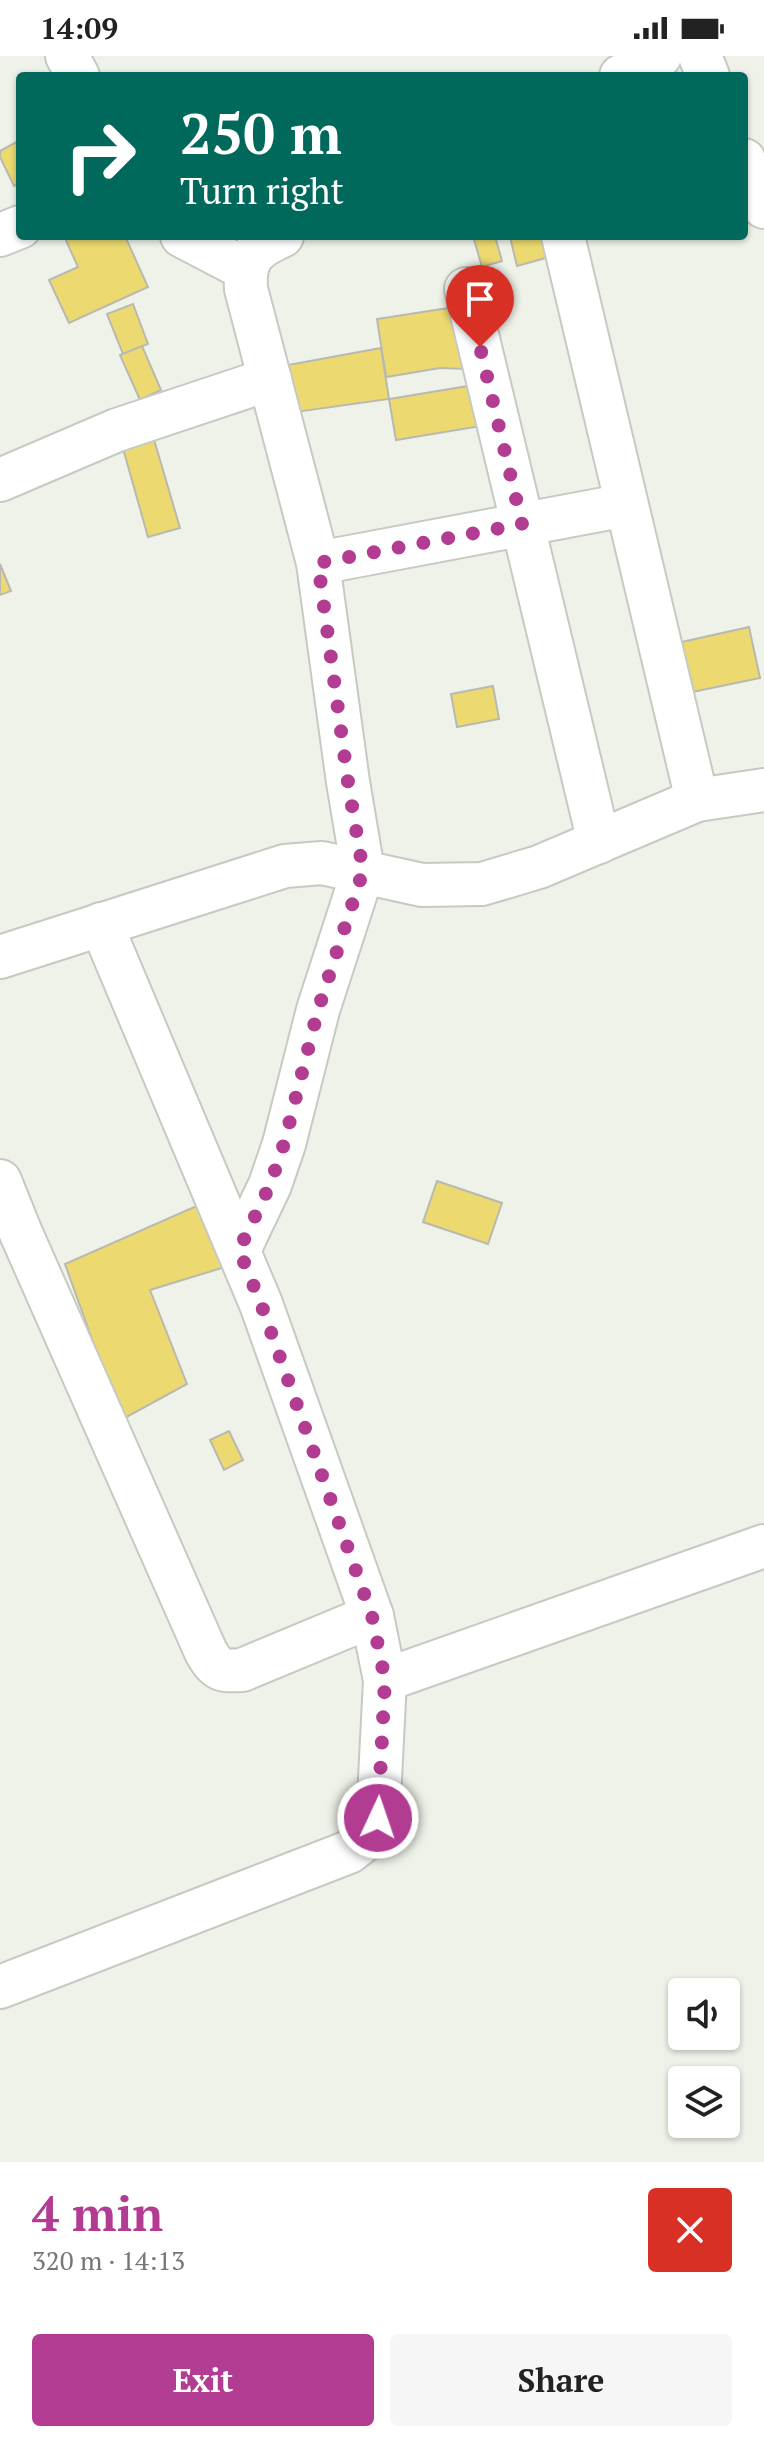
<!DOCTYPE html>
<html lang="en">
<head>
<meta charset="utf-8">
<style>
  body { margin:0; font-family:"PT Serif",serif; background:#f6f6f6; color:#222; height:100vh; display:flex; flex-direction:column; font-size:30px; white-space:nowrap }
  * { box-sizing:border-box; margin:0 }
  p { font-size:26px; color:#767676 }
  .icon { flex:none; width:44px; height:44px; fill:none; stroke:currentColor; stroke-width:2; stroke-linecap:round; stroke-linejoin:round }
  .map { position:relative; height:2106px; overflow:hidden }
  .side { display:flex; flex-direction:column; background:#fff; flex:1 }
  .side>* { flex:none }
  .banner { position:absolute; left:16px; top:16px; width:732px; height:168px; border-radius:8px; box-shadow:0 2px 6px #0004; background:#00695c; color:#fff; overflow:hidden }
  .buttons { position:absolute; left:668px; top:1922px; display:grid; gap:16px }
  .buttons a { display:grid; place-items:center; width:72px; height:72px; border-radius:8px; background:#fff; box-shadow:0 2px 6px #0004; font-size:40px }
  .pin { position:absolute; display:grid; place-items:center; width:68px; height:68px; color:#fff; margin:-82px -34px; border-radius:50% 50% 50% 0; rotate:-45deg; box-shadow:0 0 8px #0007 }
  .pin .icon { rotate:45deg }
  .me { position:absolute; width:88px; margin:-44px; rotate:3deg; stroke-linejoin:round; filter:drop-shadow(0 0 6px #0008) }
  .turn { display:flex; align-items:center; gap:28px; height:168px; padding:0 32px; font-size:36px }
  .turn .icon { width:104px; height:104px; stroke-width:2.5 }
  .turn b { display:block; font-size:56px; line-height:68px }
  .round { display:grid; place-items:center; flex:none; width:84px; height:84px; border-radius:8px; background:#f6f6f6 }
  .summary { display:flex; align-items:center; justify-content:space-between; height:136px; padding:0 32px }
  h1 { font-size:48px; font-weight:700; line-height:60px; color:#b33c93 }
  .action { display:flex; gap:16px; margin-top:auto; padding:16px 32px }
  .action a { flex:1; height:92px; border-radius:8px; background:#b33c93; color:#fff; font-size:32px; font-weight:700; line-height:92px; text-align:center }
  .action a+a { background:#f6f6f6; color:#222 }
  .status { display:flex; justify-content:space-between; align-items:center; height:56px; padding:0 40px; background:#fff; direction:ltr }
  .status svg { height:22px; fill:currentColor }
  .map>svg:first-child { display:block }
  .building { fill:#ecd970; stroke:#bab9b0; stroke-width:2 }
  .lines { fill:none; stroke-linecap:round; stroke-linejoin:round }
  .minor-casing { stroke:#c6cac2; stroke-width:46 }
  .minor { stroke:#fff; stroke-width:42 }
  .route { stroke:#b33c93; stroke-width:14; stroke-dasharray:0 25.2 }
</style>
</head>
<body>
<div class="status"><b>14:09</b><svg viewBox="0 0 49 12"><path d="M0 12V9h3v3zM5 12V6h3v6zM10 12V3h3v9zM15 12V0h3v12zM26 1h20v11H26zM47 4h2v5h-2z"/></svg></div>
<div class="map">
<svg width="764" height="2106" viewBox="0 0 764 2106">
  <rect width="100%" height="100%" fill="#eef2e9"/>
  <g class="building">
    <path d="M20 84V127L14 130 0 101V95Z"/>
    <path d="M64 180H125L148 231 69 267 49 224 78 211Z"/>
    <path d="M473 180H495L502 205 482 211Z"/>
    <path d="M513 180H555L560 198 517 210 510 181Z"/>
    <path d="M133 248 148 288 123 298 107 258Z"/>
    <path d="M455 251 466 313 440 312 386 321 377 263Z"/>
    <path d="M142 290 161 334 140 344 120 299Z"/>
    <path d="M381 292 389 343 296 356 288 309Z"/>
    <path d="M474 329 481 370 396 384 389 343Z"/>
    <path d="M153 380 180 472 148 481 122 389Z"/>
    <path d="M0 508 11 535 0 539Z"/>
    <path d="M749 571 760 622 678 639 668 589Z"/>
    <path d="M493 630 499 663 457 671 451 638Z"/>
    <path d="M437 1125 502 1147 488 1188 423 1166Z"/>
    <path d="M210 1144 238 1207 150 1234 187 1328 121 1364 65 1208Z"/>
    <path d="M229 1375 243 1404 224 1414 210 1384Z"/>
  </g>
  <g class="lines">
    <defs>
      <g id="minor">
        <path d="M67 0 78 20"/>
        <path d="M700 0 708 20"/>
        <path d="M621 20 660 0"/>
        <path d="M744 104 764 151"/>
        <path d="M0 179 20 171"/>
        <path d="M182 180 245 213"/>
        <path d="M563 180 697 744"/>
        <path d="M466 233 599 786"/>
        <path d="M0 424 117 374 270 323"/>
        <path d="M318 507 626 449"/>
        <path d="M0 901 285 810 322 807 422 829 482 828 539 811 697 744 764 734"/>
        <path d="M0 1125 20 1175 206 1596C217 1615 221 1615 242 1614L372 1560"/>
        <path d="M239 1194 270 1129 284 1088 318 954 363 815 348 726 318 507 246 233C244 201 254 193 282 180"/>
        <path d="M385 1624 764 1490"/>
        <path d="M0 1931 349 1796 367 1782 378 1762 385 1624 372 1560 261 1248 101 868"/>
      </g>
    </defs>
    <use href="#minor" class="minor-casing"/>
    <use href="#minor" class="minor"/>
  </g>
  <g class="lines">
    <path class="route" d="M378 1762 385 1624 372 1560 261 1248 239 1194 270 1129 284 1088 318 954 363 815 348 726 318 507 522 468 480 291"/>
  </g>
</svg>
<div class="buttons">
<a><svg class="icon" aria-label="sound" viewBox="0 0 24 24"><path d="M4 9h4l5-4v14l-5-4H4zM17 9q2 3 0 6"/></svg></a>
<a><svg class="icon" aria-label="layers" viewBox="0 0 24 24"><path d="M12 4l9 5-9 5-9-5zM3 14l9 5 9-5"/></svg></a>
</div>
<div class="pin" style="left:480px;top:291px;background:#d93025"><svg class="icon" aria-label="arrive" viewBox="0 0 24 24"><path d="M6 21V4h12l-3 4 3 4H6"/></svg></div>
<svg class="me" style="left:378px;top:1762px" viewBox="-20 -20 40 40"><circle r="17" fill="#b33c93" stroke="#fff" stroke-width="3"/><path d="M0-11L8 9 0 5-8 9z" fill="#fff"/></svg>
<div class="banner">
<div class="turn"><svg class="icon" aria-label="right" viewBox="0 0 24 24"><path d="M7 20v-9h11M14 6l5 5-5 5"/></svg><div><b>250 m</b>Turn right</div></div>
</div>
</div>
<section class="side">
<div class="summary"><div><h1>4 min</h1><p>320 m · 14:13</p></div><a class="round" style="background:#d93025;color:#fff"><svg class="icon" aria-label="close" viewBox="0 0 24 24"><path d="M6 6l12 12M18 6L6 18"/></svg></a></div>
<div class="action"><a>Exit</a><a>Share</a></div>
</section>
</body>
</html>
